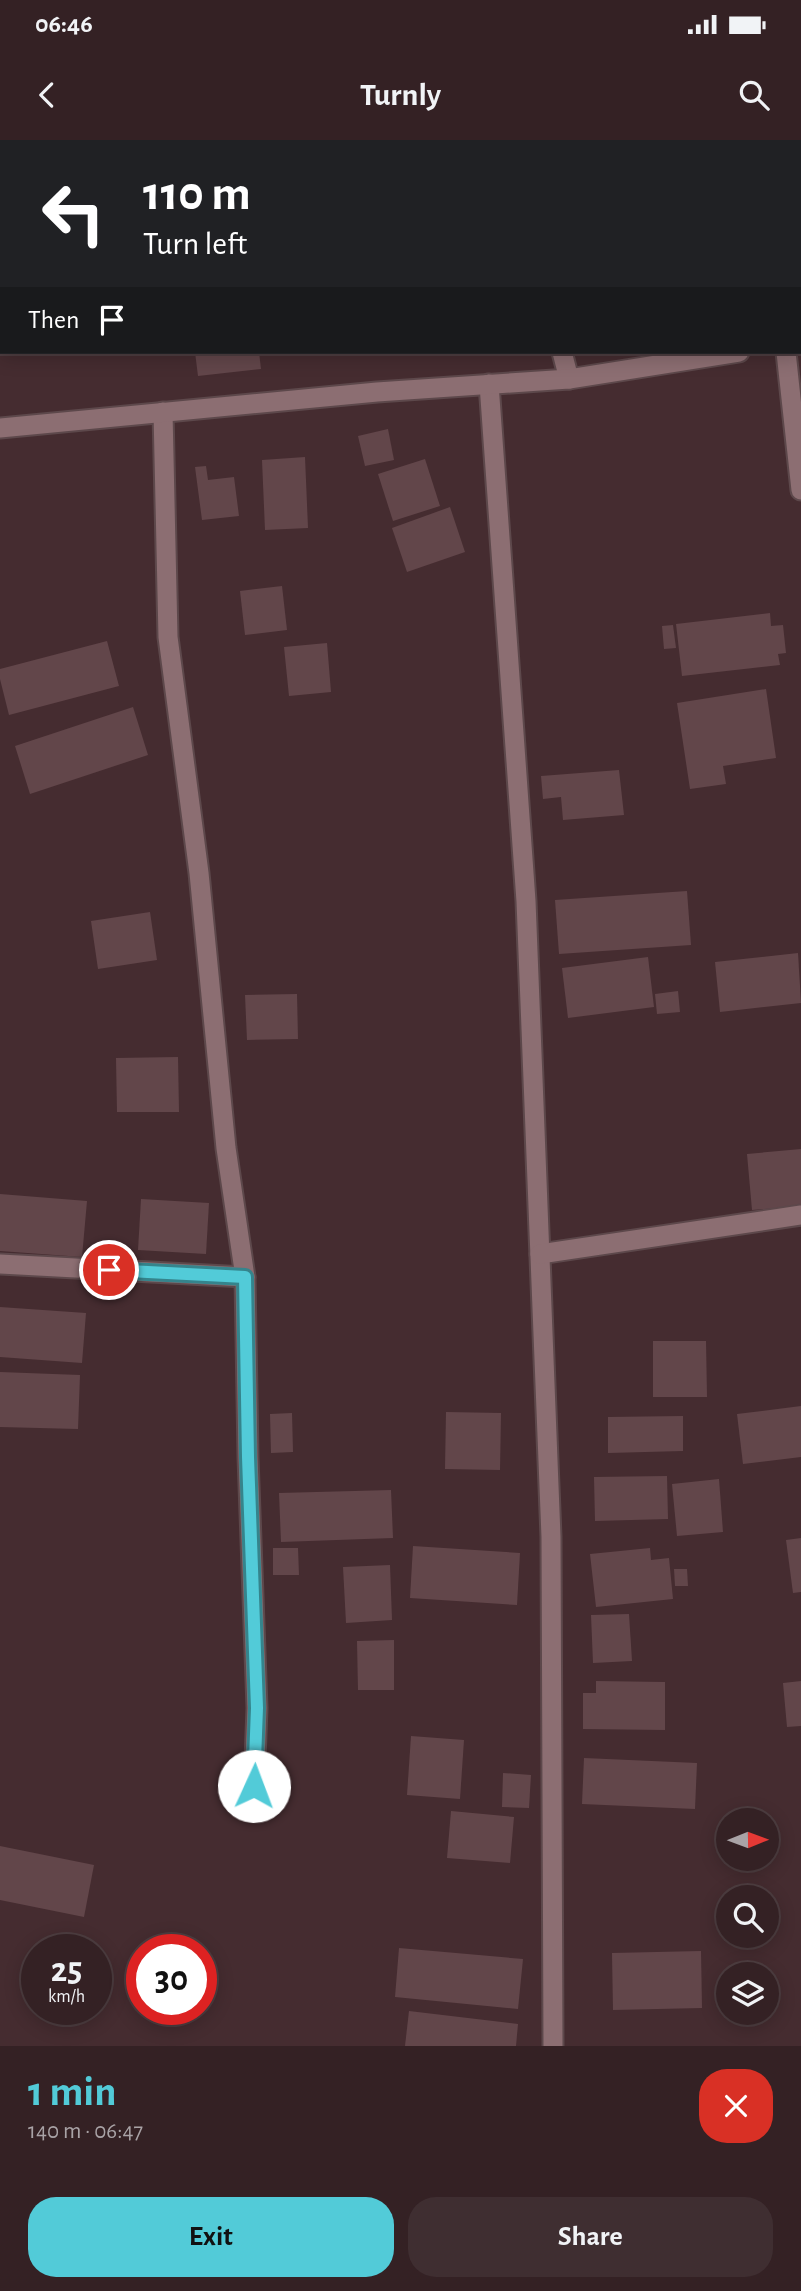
<!DOCTYPE html>
<html lang="en">
<head>
<meta charset="utf-8">
<style>
  body { margin:0; font-family:"Alegreya Sans",sans-serif; background:#3f2e31; color:#f1f3f6; height:100vh; display:flex; flex-direction:column; font-size:26px; white-space:nowrap }
  * { box-sizing:border-box; margin:0 }
  p { font-size:23px; color:#a9a3a6 }
  .icon { flex:none; width:38px; height:38px; fill:none; stroke:currentColor; stroke-width:2; stroke-linecap:round; stroke-linejoin:round }
  .map { position:relative; height:1906px; overflow:hidden }
  .panel { display:flex; flex-direction:column; background:#342124; flex:1 }
  .panel>* { flex:none }
  .banner { position:absolute; left:0px; top:0px; width:802px; height:214px; box-shadow:0 4px 18px #0003,0 0 0 2px #4e3e41; background:#202124; color:#fff; overflow:hidden }
  .needle { width:46px; rotate:89deg }
  .tools { position:absolute; left:716px; top:1668px; display:grid; gap:14px }
  .tools a { display:grid; place-items:center; width:63px; height:63px; border-radius:50%; background:#342124; box-shadow:0 4px 18px #0003,0 0 0 2px #4e3e41; font-size:35px }
  .speed { position:absolute; left:21px; top:1794px; display:flex; gap:14px; font-size:35px; font-weight:700; text-align:center }
  .speed>* { display:grid; place-content:center; width:91px; height:91px; border-radius:50%; background:#342124; box-shadow:0 4px 18px #0003,0 0 0 2px #4e3e41; line-height:1 }
  .speed small { font-size:18px; font-weight:400 }
  .speed .limit { border:10px solid #d22; background:#fff; color:#111 }
  .pin { position:absolute; display:grid; place-items:center; width:60px; height:60px; color:#fff; margin:-30px; border:4px solid #fff; border-radius:50%; box-shadow:0 2px 7px #0007 }
  .me { position:absolute; width:77px; margin:-38px; rotate:2deg; stroke-linejoin:round; filter:drop-shadow(0 0 5px #0008) }
  .turn { display:flex; align-items:center; gap:24px; height:147px; padding:0 28px; font-size:32px }
  .turn .icon { width:91px; height:91px; stroke-width:2.5 }
  .turn b { display:block; font-size:49px; line-height:60px }
  .then { display:flex; align-items:center; height:66px; padding:0 28px; background:#0003; gap:14px; font-size:26px }
  .round { display:grid; place-items:center; flex:none; width:74px; height:74px; border-radius:28px; background:#3f2e31 }
  .overview { display:flex; align-items:center; justify-content:space-between; height:119px; padding:0 28px }
  h1 { font-size:42px; font-weight:700; line-height:52px; color:#52cbd8 }
  .action { display:flex; gap:14px; margin-top:auto; padding:14px 28px }
  .action a { flex:1; height:80px; border-radius:28px; background:#52cbd8; color:#111; font-size:28px; font-weight:700; line-height:80px; text-align:center }
  .action a+a { background:#3f2e31; color:#f1f3f6 }
  .status { display:flex; justify-content:space-between; align-items:center; height:49px; padding:0 35px; background:#342124; direction:ltr }
  .status svg { height:19px; fill:currentColor }
  header { display:flex; justify-content:space-between; align-items:center; height:91px; padding:0 28px; background:#342124; font-size:32px; font-weight:700 }
  .map>svg:first-child { display:block }
  .building { fill:#62464a }
  .lines { fill:none; stroke-linecap:round; stroke-linejoin:round }
  .minor-casing { stroke:#5d484b; stroke-width:23 }
  .minor { stroke:#8c6e72; stroke-width:19 }
  .route-casing { stroke:#35848c; stroke-width:18 }
  .route { stroke:#52cbd8; stroke-width:12 }
</style>
</head>
<body>
<div class="status"><b>06:46</b><svg viewBox="0 0 49 12"><path d="M0 12V9h3v3zM5 12V6h3v6zM10 12V3h3v9zM15 12V0h3v12zM26 1h20v11H26zM47 4h2v5h-2z"/></svg></div>
<header><svg class="icon" aria-label="back" viewBox="0 0 24 24"><path d="M15 5l-7 7 7 7"/></svg>Turnly<svg class="icon" aria-label="search" viewBox="0 0 24 24"><circle cx="10" cy="10" r="6"/><path d="M15 15l6 6"/></svg></header>
<div class="map">
<svg width="801" height="1906" viewBox="0 0 801 1906">
  <rect width="100%" height="100%" fill="#452c30"/>
  <g class="building">
    <path d="M195 212H259L261 229 198 236Z"/>
    <path d="M388 289 394 320 365 326 358 296Z"/>
    <path d="M305 317 308 388 265 390 262 320Z"/>
    <path d="M425 319 440 366 393 381 378 334Z"/>
    <path d="M206 326 208 340 234 337 239 376 202 380 195 327Z"/>
    <path d="M450 367 465 412 407 432 392 388Z"/>
    <path d="M282 446 287 490 245 495 240 451Z"/>
    <path d="M770 473 771 486 783 485 786 513 778 514 780 525 682 536 676 484Z"/>
    <path d="M673 485 676 508 664 509 662 486Z"/>
    <path d="M107 501 119 546 9 575 0 539V529Z"/>
    <path d="M327 503 331 552 289 556 284 507Z"/>
    <path d="M766 549 776 618 723 626 726 644 690 649 677 563Z"/>
    <path d="M133 567 148 615 30 654 15 606Z"/>
    <path d="M619 630 624 675 563 680 561 657 543 659 541 636Z"/>
    <path d="M687 751 691 805 559 814 555 760Z"/>
    <path d="M150 772 157 820 98 829 91 781Z"/>
    <path d="M798 813 801 863 720 872 715 822Z"/>
    <path d="M648 817 654 867 568 878 562 828Z"/>
    <path d="M678 851 680 872 657 874 655 854Z"/>
    <path d="M297 854 298 899 247 900 245 855Z"/>
    <path d="M178 917 179 972H117L116 918Z"/>
    <path d="M801 1009V1066L752 1070 747 1014Z"/>
    <path d="M0 1054 87 1061 82 1117 0 1111Z"/>
    <path d="M141 1059 209 1063 206 1114 138 1110Z"/>
    <path d="M0 1167 86 1173 82 1223 0 1217Z"/>
    <path d="M653 1201H706L707 1257H653Z"/>
    <path d="M0 1232 80 1235 78 1289 0 1287Z"/>
    <path d="M801 1266V1317L743 1324 737 1274Z"/>
    <path d="M446 1272 501 1273 500 1330 445 1329Z"/>
    <path d="M292 1273 293 1312 271 1313 270 1274Z"/>
    <path d="M683 1276V1311L608 1313V1277Z"/>
    <path d="M667 1336 668 1379 595 1381 594 1337Z"/>
    <path d="M719 1339 723 1392 677 1396 672 1344Z"/>
    <path d="M391 1350 393 1398 281 1402 279 1353Z"/>
    <path d="M801 1398V1452L793 1453 786 1400Z"/>
    <path d="M413 1406 520 1413 517 1465 410 1458Z"/>
    <path d="M273 1408H298L299 1435H273Z"/>
    <path d="M650 1408 651 1420 669 1418 673 1459 596 1467 590 1414Z"/>
    <path d="M390 1425 392 1480 346 1483 343 1427Z"/>
    <path d="M674 1429H687L688 1446H675Z"/>
    <path d="M629 1474 632 1521 593 1523 591 1475Z"/>
    <path d="M394 1500V1550H358L357 1501Z"/>
    <path d="M596 1541 665 1542V1590L583 1589V1553H596Z"/>
    <path d="M801 1541V1586L787 1587 783 1543Z"/>
    <path d="M411 1596 464 1600 460 1659 407 1655Z"/>
    <path d="M584 1618 697 1623 695 1669 582 1664Z"/>
    <path d="M503 1633 531 1635 529 1668 502 1667Z"/>
    <path d="M451 1671 514 1677 510 1723 447 1718Z"/>
    <path d="M0 1706 94 1725 84 1777 0 1760Z"/>
    <path d="M399 1808 523 1819 518 1869 395 1857Z"/>
    <path d="M701 1811 702 1868 613 1870 612 1813Z"/>
    <path d="M409 1871 518 1884 516 1906H405Z"/>
  </g>
  <g class="lines">
    <defs>
      <g id="minor">
        <path d="M161 2 163 0"/>
        <path d="M611 2 613 0"/>
        <path d="M0 157 2 155"/>
        <path d="M800 203H801"/>
        <path d="M562 212 569 239"/>
        <path d="M786 212 801 350"/>
        <path d="M489 244 526 761 551 1397 553 1906"/>
        <path d="M163 272 168 497 199 733 226 1008 245 1137 248 1317 257 1568 253 1672"/>
        <path d="M0 288 377 252 569 239 739 212"/>
        <path d="M540 1114 801 1075"/>
        <path d="M0 1124 245 1137"/>
      </g>
    </defs>
    <use href="#minor" class="minor-casing"/>
    <use href="#minor" class="minor"/>
  </g>
  <g class="lines">
    <defs>
      <path id="route" d="M109 1130 245 1137 248 1317 257 1568 254 1646"/>
    </defs>
    <use href="#route" class="route-casing"/>
    <use href="#route" class="route"/>
  </g>
</svg>
<div class="tools">
<a><svg class="needle" viewBox="-14 -14 28 28"><path d="M0-13l5 13h-10z" fill="#e53935"/><path d="M0 13l5-13h-10z" fill="#a9a3a6"/></svg></a>
<a><svg class="icon" aria-label="search" viewBox="0 0 24 24"><circle cx="10" cy="10" r="6"/><path d="M15 15l6 6"/></svg></a>
<a><svg class="icon" aria-label="layers" viewBox="0 0 24 24"><path d="M12 4l9 5-9 5-9-5zM3 14l9 5 9-5"/></svg></a>
</div>
<div class="speed"><div>25<small>km/h</small></div><div class="limit">30</div></div>
<div class="pin" style="left:109px;top:1130px;background:#d93025"><svg class="icon" aria-label="arrive" viewBox="0 0 24 24"><path d="M6 21V4h12l-3 4 3 4H6"/></svg></div>
<svg class="me" style="left:254px;top:1646px" viewBox="-20 -20 40 40"><circle r="19" fill="#fff"/><path d="M0-13L10 11 0 6-10 11z" fill="#52cbd8"/></svg>
<div class="banner">
<div class="turn"><svg class="icon" aria-label="left" viewBox="0 0 24 24"><path d="M17 20v-9H6M10 6l-5 5 5 5"/></svg><div><b>110 m</b>Turn left</div></div>
<div class="then">Then<svg class="icon" aria-label="arrive" viewBox="0 0 24 24"><path d="M6 21V4h12l-3 4 3 4H6"/></svg></div>
</div>
</div>
<section class="panel">
<div class="overview"><div><h1>1 min</h1><p>140 m · 06:47</p></div><a class="round" style="background:#d93025;color:#fff"><svg class="icon" aria-label="close" viewBox="0 0 24 24"><path d="M6 6l12 12M18 6L6 18"/></svg></a></div>
<div class="action"><a>Exit</a><a>Share</a></div>
</section>
</body>
</html>
